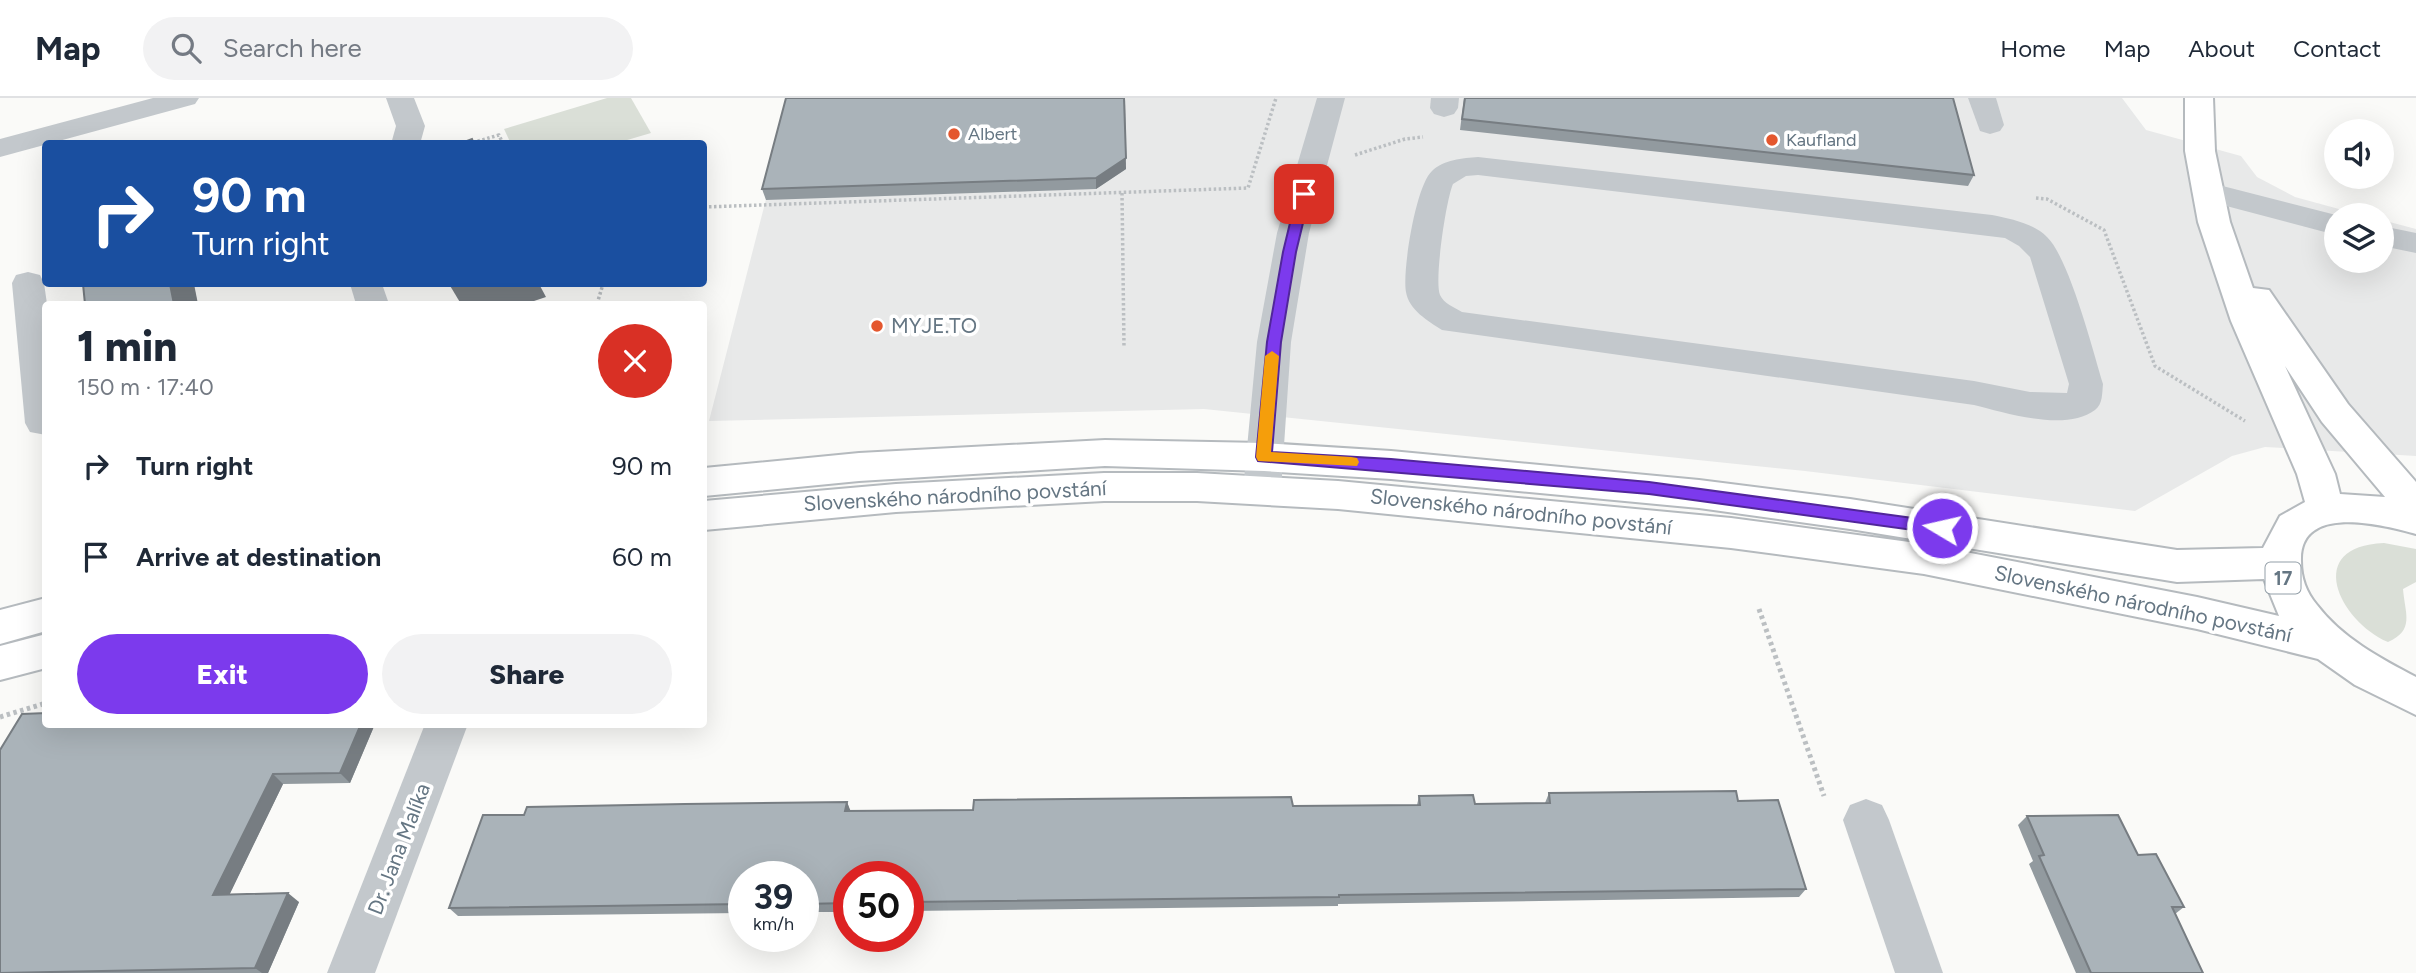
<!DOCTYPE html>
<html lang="en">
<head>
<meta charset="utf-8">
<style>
  body { margin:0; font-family:Figtree,sans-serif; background:#f2f2f3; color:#1f2937; height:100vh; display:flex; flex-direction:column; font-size:26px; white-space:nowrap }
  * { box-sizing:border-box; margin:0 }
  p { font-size:23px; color:#747a83 }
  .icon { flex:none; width:38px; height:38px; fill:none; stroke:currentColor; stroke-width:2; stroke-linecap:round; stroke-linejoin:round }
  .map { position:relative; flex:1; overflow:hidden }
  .panel { position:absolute; left:42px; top:203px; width:665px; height:427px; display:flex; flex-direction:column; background:#fff; border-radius:7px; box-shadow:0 7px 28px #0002 }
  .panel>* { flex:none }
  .guide { position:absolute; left:42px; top:42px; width:665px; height:147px; border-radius:7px; box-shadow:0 7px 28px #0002; background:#1a4fa0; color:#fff; overflow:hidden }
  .tools { position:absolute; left:2324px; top:21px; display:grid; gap:14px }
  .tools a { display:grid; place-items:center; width:70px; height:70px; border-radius:50%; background:#fff; box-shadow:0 7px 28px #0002; font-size:35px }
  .speed { position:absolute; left:728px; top:763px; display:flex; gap:14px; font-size:35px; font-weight:700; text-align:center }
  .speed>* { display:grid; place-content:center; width:91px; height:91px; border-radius:50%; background:#fff; box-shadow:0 7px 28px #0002; line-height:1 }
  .speed small { font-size:18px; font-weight:400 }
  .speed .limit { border:10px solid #d22; background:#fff; color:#111 }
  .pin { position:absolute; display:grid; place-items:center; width:60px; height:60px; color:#fff; margin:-30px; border-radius:14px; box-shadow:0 4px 10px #0006 }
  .me { position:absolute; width:77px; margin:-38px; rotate:279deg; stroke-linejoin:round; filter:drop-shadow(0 0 5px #0008) }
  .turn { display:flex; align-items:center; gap:24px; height:147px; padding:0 35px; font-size:32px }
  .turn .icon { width:91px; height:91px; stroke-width:2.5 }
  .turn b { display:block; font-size:49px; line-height:60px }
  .round { display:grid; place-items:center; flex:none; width:74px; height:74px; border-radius:37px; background:#f2f2f3 }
  .overview { display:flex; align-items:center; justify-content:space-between; height:119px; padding:0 35px }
  h1 { font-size:42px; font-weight:800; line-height:52px }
  .cta { display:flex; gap:14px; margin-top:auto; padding:14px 35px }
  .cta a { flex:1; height:80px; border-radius:42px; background:#7c3aed; color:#fff; font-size:28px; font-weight:800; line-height:80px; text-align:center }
  .cta a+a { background:#f2f2f3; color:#1f2937 }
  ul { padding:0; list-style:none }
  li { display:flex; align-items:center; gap:21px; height:91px; padding:0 35px }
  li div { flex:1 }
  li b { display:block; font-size:26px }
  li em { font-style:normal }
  header { display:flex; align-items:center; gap:42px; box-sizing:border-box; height:98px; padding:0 35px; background:#fff; border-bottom:2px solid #e0e1e3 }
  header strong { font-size:33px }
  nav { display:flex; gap:38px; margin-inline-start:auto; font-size:24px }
  .search { width:490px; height:63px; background:#f2f2f3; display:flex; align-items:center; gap:18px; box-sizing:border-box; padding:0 24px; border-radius:38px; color:#747a83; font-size:26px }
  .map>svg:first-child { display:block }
  .built { fill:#e8e9e9 }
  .green { fill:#dadfd7 }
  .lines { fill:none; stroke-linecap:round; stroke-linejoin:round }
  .major-casing { stroke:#b5babe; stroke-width:4 }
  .path-far1 { stroke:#bbbfc2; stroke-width:3.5; stroke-dasharray:2.5 2.5; stroke-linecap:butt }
  .path { stroke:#bbbfc2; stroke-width:5; stroke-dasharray:3.5 3.5; stroke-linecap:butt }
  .minor { fill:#c3c8cc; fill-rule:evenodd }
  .major { fill:#fff; fill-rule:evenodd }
  .wall { fill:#929a9f }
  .shaded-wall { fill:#777d82 }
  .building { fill:#aab3b9; stroke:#777d82; stroke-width:2 }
  .route { fill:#7c3aed; stroke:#51269a; stroke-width:2 }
  .slow { fill:#f59e0b }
  .poi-dot { fill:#e4572e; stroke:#fff; stroke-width:2.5 }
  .labels { text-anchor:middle; stroke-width:7; stroke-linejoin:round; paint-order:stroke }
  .far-poi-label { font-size:18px; fill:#657683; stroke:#fff; text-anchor:start }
  .shield { fill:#fff; stroke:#939fa8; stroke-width:2 }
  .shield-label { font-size:19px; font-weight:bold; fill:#657683 }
  .poi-label { font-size:21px; fill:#657683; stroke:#fff; text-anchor:start }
  .street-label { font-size:21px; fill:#657683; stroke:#fff }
</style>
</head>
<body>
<header>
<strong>Map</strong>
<div class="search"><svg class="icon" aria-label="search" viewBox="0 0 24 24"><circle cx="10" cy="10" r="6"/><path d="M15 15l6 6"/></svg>Search here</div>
<nav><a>Home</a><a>Map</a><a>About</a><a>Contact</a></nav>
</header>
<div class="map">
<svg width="2416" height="875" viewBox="0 0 2416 875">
  <rect width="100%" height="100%" fill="#fafaf8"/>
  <path class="built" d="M792 0H2122L2146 32 2241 58 2257 79 2295 99 2361 117H2336V163H2382V122L2416 131V358L2265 349 2232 358 2135 413 1805 373 1204 311 709 323Z"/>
  <g class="green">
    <path d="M607 0H631L651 35 617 45 511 46 504 31Z"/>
    <path d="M2384 445 2416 451V484L2403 491C2405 516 2415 532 2388 544 2339 523 2303 448 2384 445Z"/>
  </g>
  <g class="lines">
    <defs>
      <g id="major">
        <path d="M2185 0H2213L2215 53 2230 124 2253 190 2269 192 2348 306 2416 384V436C2383 427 2299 405 2301 463 2301 480 2306 494 2317 507 2342 540 2380 560 2416 579V617L2355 587 2318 561 2197 531 1924 476 1731 450 1338 411 1197 403H1104L896 414 704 432V403L896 386 1104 375H1197L1338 383 1731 420 1924 446 2197 499 2279 518 2264 481 2177 484 1850 431 1699 410 1391 381 1264 373 1105 368 859 383 704 398V370L859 355 1105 342 1264 345 1391 353 1699 382 1850 401 2177 452 2263 450 2280 418 2305 404 2297 376 2231 223 2198 124 2185 53ZM2285 268 2322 324 2385 399 2340 396 2335 376Z"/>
        <path d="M46 500V533L0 546V512Z"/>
        <path d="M46 536V570L0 582V548Z"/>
      </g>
    </defs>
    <use href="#major" class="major-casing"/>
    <g class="path-far1">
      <path d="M468 46 499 37 503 46"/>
      <path d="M1355 57 1405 41 1423 39"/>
      <path d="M1122 95 1124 249"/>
      <path d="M2036 100 2047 101 2104 132 2155 268 2245 323"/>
      <path d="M704 109 1248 90 1276 0"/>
      <path d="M597 206 603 186"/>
    </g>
    <g class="path">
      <path d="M1759 511 1824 698"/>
      <path d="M0 619 46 605"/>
    </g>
    <g class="minor">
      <path d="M153 0H199L195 6 0 59V41Z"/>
      <path d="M386 0H414L425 28 420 46H391L396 28Z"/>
      <path d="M1317 0H1345L1309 135 1291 244 1281 392 1275 402 1262 406 1249 402 1243 392 1257 244 1277 135Z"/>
      <path d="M1431 0H1459L1458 10 1454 16 1444 19 1434 16 1430 10Z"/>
      <path d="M1968 0H1996L2004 27 2000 33 1990 36 1980 33Z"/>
      <path d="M1478 59 1992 117C2011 121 2033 125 2047 139 2069 160 2093 253 2103 286 2102 295 2103 306 2095 312 2066 334 2006 315 1974 307L1442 232C1428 223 1409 212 1406 194 1402 173 1416 87 1432 73 1443 62 1463 60 1478 59ZM1478 77 2005 140 2019 148 2030 159 2069 286 2067 295 2030 294 1974 283 1462 214C1454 209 1444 206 1440 197 1434 183 1446 102 1453 86L1466 78Z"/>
      <path d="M2207 84 2336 117V137L2196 100 2192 93 2196 86Z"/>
      <path d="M2382 128 2416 135V155L2382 148Z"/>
      <path d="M28 174 40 177 44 185 47 206 46 337 30 334 25 325 12 185 16 177Z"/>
      <path d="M350 186H382L389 206H356Z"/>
      <path d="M425 626H468L375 875H327Z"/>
      <path d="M1866 701 1882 707 1889 722 1943 875H1895L1843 722 1850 707Z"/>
    </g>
    <use href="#major" class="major"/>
  </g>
  <g class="wall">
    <path d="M1464 0 1974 77 1968 88 1460 32Z"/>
    <path d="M1126 71 1096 91 766 102 762 91Z"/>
    <path d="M46 626H375L350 685 283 686 229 797 299 804 268 875H0Z"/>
    <path d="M1549 695 1738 703 1806 791 1799 799 1338 806V808L908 813V779H849V814H803V779H744V815L458 818 449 810 524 717 847 704 850 713 1417 707 1419 698 1475 706 1545 705Z"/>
    <path d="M2027 718 2138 757 2184 809 2175 816 2203 875H2076L2029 766 2033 763 2018 727Z"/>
  </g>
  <g class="shaded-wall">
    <path d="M1125 0 1126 71 1096 91V80Z"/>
    <path d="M170 186H194L198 206H174Z"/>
    <path d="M449 186H539L546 199 525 206H461Z"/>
    <path d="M361 626H375L350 685 340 675Z"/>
    <path d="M273 676 283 686 225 806 213 797Z"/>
    <path d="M847 704 851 714 845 713Z"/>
    <path d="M288 795 299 804 268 875H262L255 870Z"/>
  </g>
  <g class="building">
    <path d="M786 0H1124L1126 60 1096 80 762 91Z"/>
    <path d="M1465 0H1953L1974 77 1462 21Z"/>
    <path d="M472 41 474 46H459Z"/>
    <path d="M83 186H170L174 206H85Z"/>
    <path d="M46 615V626H361L340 675 273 676 213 797 288 795 255 870 0 875V652L22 616Z"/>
    <path d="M1736 693 1738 703 1778 702 1806 791 1339 797V799L908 804V779H849V805L803 806V779H744V806L449 810 483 717H524L527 709 685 706 847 704 845 713 973 712 974 702 1291 699 1293 708 1420 707 1419 698 1473 697 1475 706 1550 705 1549 695Z"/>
    <path d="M2118 717 2138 757 2156 756 2184 809H2172L2203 875H2091L2039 758 2044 757 2027 718Z"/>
  </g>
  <path class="route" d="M1304 93 1310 96 1296 154 1281 244 1272 354 1391 361 1649 384 1942 424 1950 430 1942 436 1649 396 1258 363 1256 359 1267 244 1283 154 1297 96Z"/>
  <path class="slow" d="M1272 253 1279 258 1271 354 1351 359 1357 360 1359 364 1357 368 1258 363 1256 359 1265 258Z"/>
  <g class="poi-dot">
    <circle cx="954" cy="36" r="7"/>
    <circle cx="1772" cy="42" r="7"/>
    <circle cx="877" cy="228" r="7"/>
  </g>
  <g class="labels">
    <g class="far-poi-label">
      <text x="968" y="42">Albert</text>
      <text x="1786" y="48">Kaufland</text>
    </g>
    <rect class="shield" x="2265.5" y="464.5" width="35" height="31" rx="5"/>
    <g class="shield-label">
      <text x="2283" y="487">17</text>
    </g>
    <g class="poi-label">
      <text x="891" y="235">MYJE.TO</text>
    </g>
    <g class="street-label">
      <text transform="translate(955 398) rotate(-3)" y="7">Slovenského národního povstání</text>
      <text transform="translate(1521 414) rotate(6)" y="7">Slovenského národního povstání</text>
      <text transform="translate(2143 506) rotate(12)" y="7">Slovenského národního povstání</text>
      <text transform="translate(399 751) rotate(-69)" y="7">Dr. Jana Malíka</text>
    </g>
  </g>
</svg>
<div class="tools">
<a><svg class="icon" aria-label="sound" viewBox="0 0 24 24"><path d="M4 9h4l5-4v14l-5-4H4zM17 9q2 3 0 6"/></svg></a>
<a><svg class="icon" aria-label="layers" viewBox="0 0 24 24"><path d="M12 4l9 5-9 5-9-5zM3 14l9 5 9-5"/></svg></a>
</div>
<div class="speed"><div>39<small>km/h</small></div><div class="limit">50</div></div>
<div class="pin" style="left:1304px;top:96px;background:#d93025"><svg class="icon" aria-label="arrive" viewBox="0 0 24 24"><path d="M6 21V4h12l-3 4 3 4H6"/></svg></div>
<svg class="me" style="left:1942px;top:430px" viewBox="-20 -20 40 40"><circle r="17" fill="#7c3aed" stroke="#fff" stroke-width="3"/><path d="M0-11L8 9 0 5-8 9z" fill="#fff"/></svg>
<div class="guide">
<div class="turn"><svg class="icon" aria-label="right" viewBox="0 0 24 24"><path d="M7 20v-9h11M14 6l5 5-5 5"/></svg><div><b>90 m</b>Turn right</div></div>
</div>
<section class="panel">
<div class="overview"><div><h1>1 min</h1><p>150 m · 17:40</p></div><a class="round" style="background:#d93025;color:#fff"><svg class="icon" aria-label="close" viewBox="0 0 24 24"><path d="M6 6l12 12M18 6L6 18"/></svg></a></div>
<ul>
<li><svg class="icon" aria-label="right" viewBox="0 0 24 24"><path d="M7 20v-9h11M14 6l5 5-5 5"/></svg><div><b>Turn right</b></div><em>90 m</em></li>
<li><svg class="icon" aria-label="arrive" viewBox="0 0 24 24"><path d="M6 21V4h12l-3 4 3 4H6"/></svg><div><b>Arrive at destination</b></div><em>60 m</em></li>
</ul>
<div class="cta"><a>Exit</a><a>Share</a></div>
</section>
</div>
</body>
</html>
